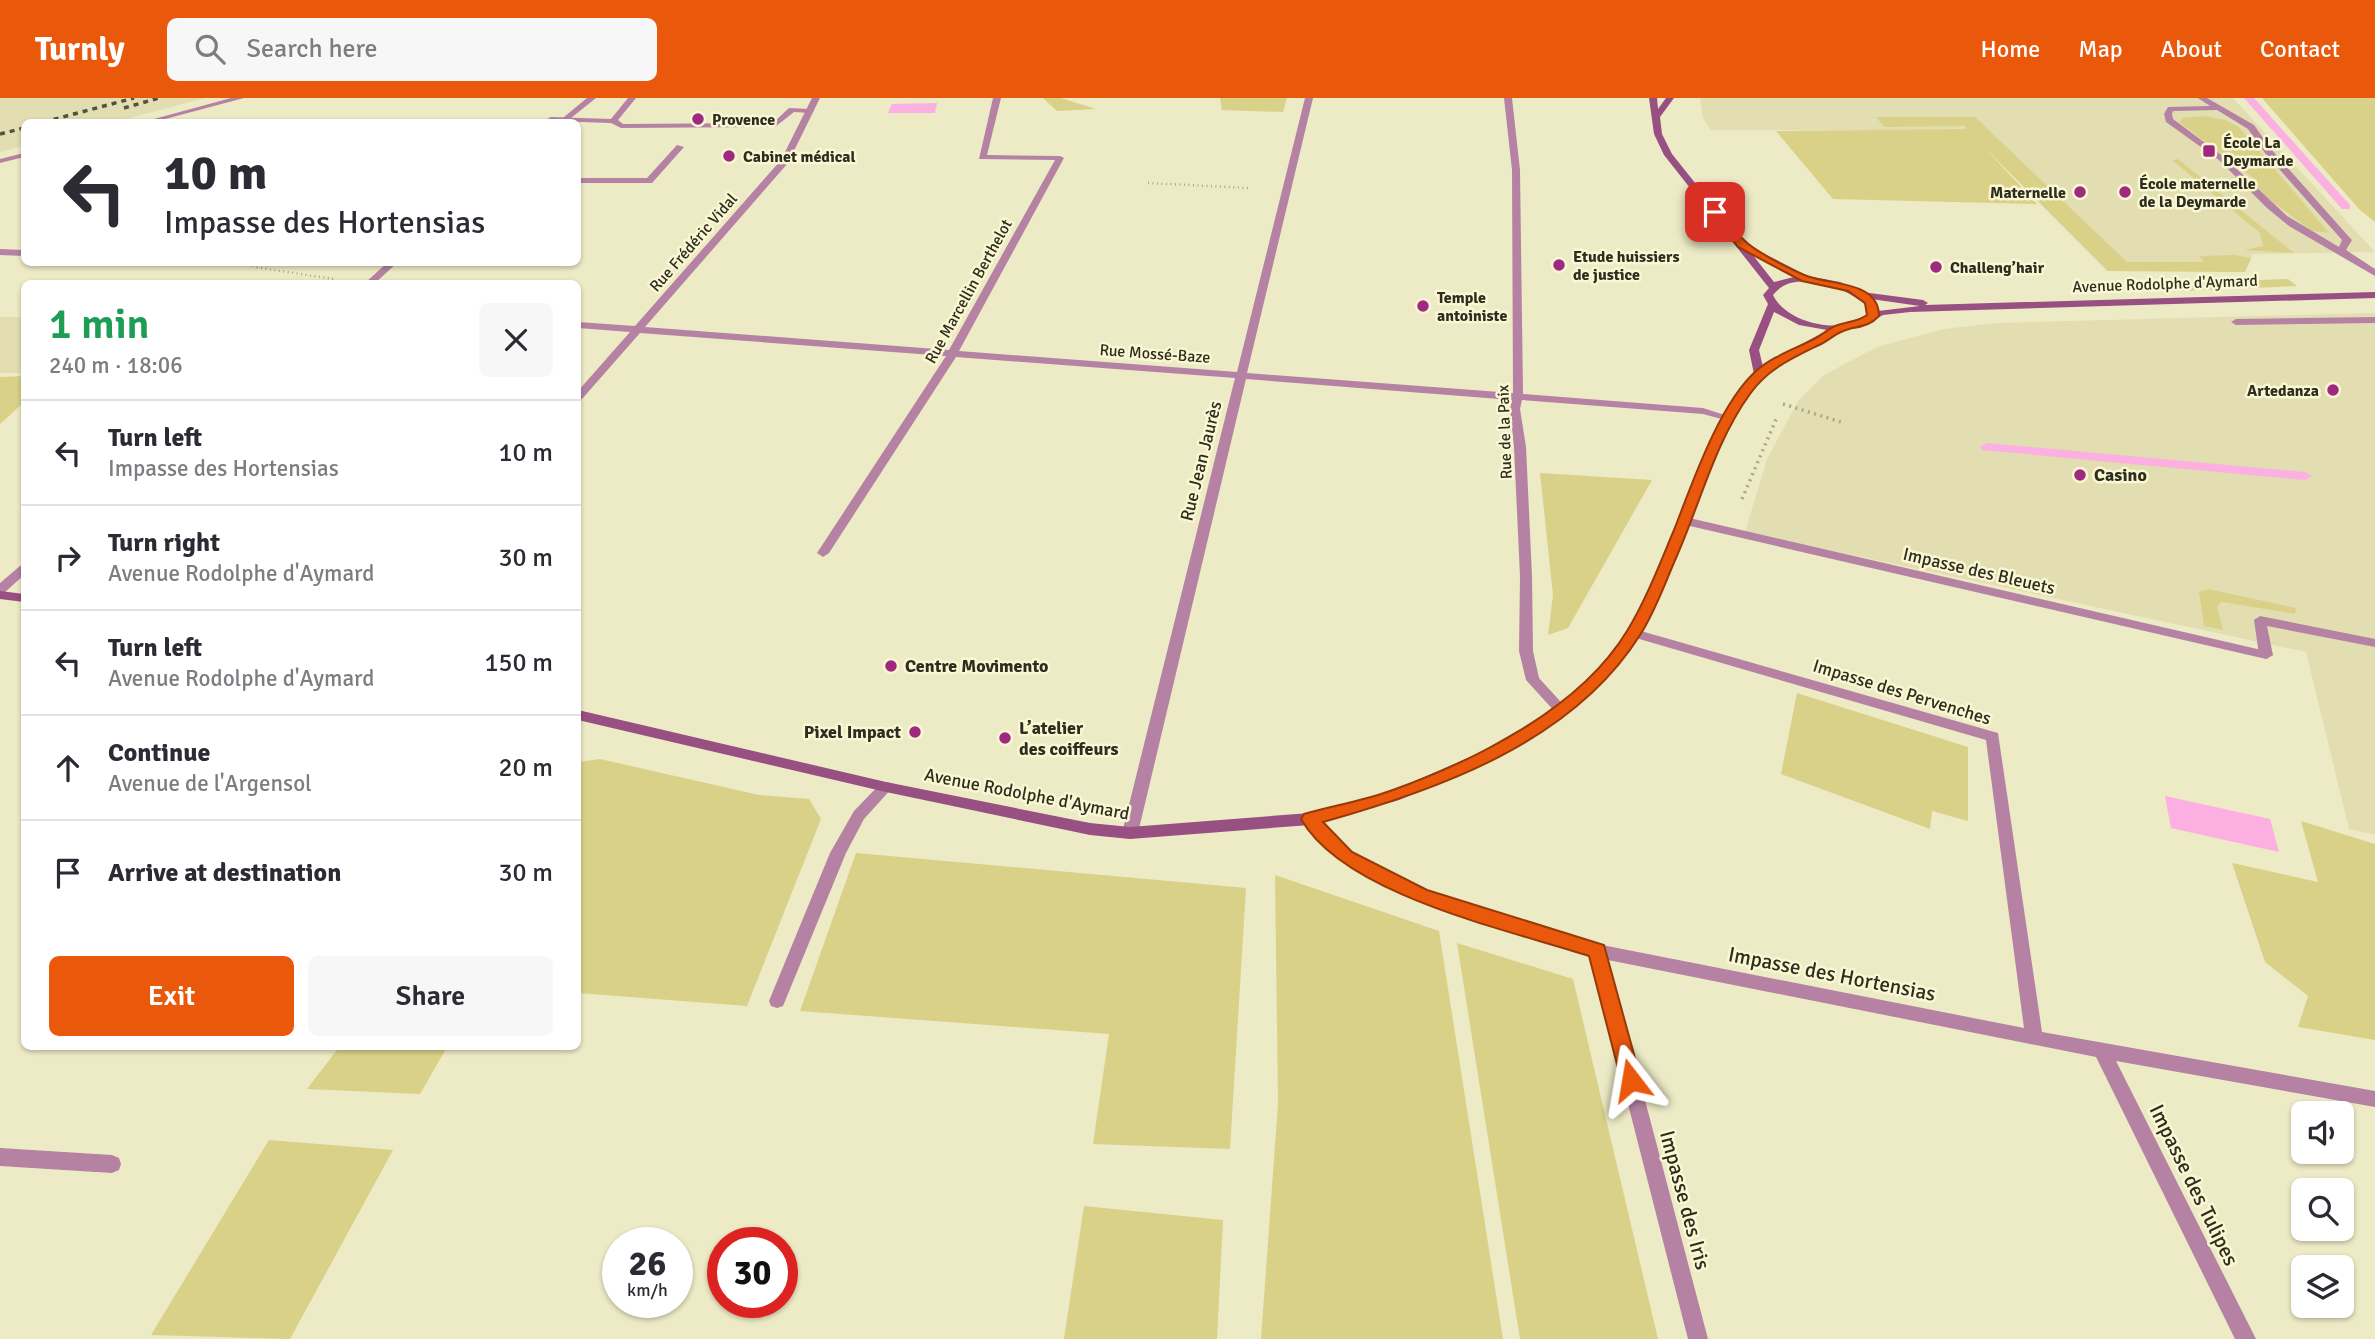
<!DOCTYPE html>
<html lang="en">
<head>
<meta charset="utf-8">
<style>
  body { margin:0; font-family:Signika,sans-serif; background:#f7f7f7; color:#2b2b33; height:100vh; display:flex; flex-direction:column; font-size:26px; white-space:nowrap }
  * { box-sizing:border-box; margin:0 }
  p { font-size:23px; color:#7c7c81 }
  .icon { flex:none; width:38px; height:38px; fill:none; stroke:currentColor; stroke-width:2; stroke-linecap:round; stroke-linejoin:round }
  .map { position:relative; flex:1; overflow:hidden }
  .panel { position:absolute; left:21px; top:182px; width:560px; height:770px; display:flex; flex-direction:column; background:#fff; border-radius:10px; box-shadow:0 2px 5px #0004 }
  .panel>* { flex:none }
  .guide { position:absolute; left:21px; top:21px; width:560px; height:147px; border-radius:10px; box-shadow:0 2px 5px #0004; background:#fff; color:#2b2b33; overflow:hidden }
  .buttons { position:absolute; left:2291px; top:1003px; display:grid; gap:14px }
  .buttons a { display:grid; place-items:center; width:63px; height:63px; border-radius:10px; background:#fff; box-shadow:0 2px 5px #0004; font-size:35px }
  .speed { position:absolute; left:602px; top:1129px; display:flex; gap:14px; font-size:35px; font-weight:700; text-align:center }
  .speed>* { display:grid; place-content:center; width:91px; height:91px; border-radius:50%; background:#fff; box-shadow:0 2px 5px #0004; line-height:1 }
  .speed small { font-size:18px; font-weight:400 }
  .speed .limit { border:10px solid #d22; background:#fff; color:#111 }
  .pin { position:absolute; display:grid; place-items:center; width:60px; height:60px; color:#fff; margin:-30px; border-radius:14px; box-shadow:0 4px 10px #0006 }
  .me { position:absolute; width:77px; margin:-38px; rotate:346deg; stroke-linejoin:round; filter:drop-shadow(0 0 5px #0008) }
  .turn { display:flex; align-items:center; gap:24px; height:147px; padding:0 28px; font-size:32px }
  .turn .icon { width:91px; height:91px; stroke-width:2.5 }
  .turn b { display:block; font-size:49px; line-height:60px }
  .round { display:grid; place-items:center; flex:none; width:74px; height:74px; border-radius:10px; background:#f7f7f7 }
  .head { display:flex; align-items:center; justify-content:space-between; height:119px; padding:0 28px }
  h1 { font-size:42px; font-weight:600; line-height:52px; color:#1e9e55 }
  .action { display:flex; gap:14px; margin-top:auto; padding:14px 28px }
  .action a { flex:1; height:80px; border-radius:10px; background:#ea580c; color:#fff; font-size:28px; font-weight:600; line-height:80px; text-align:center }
  .action a+a { background:#f7f7f7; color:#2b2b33 }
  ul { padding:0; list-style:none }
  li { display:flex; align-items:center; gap:21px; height:105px; padding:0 28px; border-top:2px solid #e1e1e2 }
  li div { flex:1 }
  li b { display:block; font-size:26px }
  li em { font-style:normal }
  header { display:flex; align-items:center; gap:42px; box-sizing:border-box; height:98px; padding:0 35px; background:#ea580c; color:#fff }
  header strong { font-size:33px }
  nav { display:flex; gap:38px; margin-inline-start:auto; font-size:24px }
  .search { width:490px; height:63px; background:#f7f7f7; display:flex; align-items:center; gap:18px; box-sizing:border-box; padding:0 24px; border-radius:10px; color:#7c7c81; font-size:26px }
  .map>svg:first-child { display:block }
  .built { fill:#e2deb2 }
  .green { fill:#d9d188 }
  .water { fill:#fcafe1 }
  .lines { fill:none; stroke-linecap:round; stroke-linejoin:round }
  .stream { fill:#fcafe1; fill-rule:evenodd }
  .path-far1 { stroke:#aaa78b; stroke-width:2.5; stroke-dasharray:1 3.5; stroke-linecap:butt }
  .path { stroke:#aaa78b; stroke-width:3.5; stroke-dasharray:2 4.5; stroke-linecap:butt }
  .lane { fill:#b582a3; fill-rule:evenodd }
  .street { fill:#b582a3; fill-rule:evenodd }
  .secondary { fill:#984f81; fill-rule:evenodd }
  .rail { stroke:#53513f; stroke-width:3.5; stroke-dasharray:5 5; stroke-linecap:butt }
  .route { fill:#ea580c; stroke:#983908; stroke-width:2 }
  .poi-dot { fill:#9f2880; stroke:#faf7d3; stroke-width:2.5 }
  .labels { text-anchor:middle; stroke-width:5; stroke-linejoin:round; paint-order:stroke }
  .far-poi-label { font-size:16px; font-weight:bold; fill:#2f2d20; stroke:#faf7d3; text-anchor:start }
  .far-street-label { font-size:16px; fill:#2f2d20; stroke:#faf7d3 }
  .street-label { font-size:18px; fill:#2f2d20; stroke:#faf7d3 }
  .poi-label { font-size:18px; font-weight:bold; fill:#2f2d20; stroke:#faf7d3; text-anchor:start }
  .near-street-label { font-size:21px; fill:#2f2d20; stroke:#faf7d3 }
</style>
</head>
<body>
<header>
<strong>Turnly</strong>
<div class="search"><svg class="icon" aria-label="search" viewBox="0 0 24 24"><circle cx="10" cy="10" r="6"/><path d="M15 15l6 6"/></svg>Search here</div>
<nav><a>Home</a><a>Map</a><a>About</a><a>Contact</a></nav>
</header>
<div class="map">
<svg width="2375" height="1241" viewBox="0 0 2375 1241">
  <rect width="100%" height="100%" fill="#edeac6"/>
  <g class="built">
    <path d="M0 0H206L114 24H24V48L0 54Z"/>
    <path d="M1700 0H2233L2375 154 2253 156 2245 174 2107 173 1967 32H1711L1703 20Z"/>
    <path d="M2375 215V737L2349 731 2306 554 1745 434 1767 361 1798 303 1824 277 1877 249 1944 231 1997 225Z"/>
    <rect x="0" y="219" width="24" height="56"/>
  </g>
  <g class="green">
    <path d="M1043 0H1061L1096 11 1057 13Z"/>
    <path d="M1220 0H1287L1283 14 1222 12Z"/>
    <path d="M2262 0H2375V124L2359 111Z"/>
    <path d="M2203 18 2225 22 2239 29 2329 135 2312 133 2262 96 2253 80 2179 24 2183 20Z"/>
    <path d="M1876 19H1975L2127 164H2204L2199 158 2235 157 2251 160 2245 174 2108 173 1983 48 2037 106 1833 101 1776 33 1967 31 1964 28 1884 29Z"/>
    <path d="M2178 61 2294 155 2244 152 2263 148 2260 135 2172 62Z"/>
    <path d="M2288 181 2297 188 2181 193 2172 185Z"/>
    <path d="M24 278V304L0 326V279Z"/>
    <path d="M1540 375 1652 382 1568 530 1548 537 1553 497Z"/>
    <path d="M2208 491 2296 510 2295 516 2222 504 2217 508 2223 532 2204 528 2199 494Z"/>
    <path d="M1797 595 1968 649V723L1932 713 1930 731 1781 676Z"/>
    <path d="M600 661 759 697 809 701 821 721 747 908 578 895V664Z"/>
    <path d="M2301 723 2375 746V942L2298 929 2308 898 2265 864 2232 765 2318 784Z"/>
    <path d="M856 755 1246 790 1230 1051 1093 1046 1109 936 800 913Z"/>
    <path d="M1275 777 1439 833 1503 1241H1261L1278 1006Z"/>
    <path d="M1457 845 1573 881 1658 1241H1520Z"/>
    <path d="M340 948H447V949L420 996 307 991Z"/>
    <path d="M269 1042 393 1052 290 1241 151 1237Z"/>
    <path d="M1084 1108 1223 1122 1217 1241H1064Z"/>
  </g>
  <g class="water">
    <path d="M937 5 935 15H888L892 6Z"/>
    <path d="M2165 698 2270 721 2279 754 2171 730Z"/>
  </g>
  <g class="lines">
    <g class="stream">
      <path d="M2244 0H2254L2350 107V111H2342Z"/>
      <path d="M1987 345 2305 374 2312 378 2305 382 1982 352 1980 349Z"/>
    </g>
    <g class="path-far1">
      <path d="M1148 85 1249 90"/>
      <path d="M250 164 254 169 334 181"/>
    </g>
    <g class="path">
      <path d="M1783 306 1841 324"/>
      <path d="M1742 401 1777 319"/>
    </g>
    <g class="lane">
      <path d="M628 0H636L618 22 623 26 773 25 789 10 810 11 814 13 810 15 794 14 775 29 621 30 611 25 551 23 547 21 551 19 611 21Z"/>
      <path d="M2198 0H2207L2254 27 2271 51 2350 140 2352 142 2346 152 2375 171V178L2289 128 2267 110 2219 62 2166 24 2164 16 2168 9 2210 8ZM2217 12 2248 31 2265 55 2342 142 2339 149 2287 118 2224 59 2173 21 2172 16 2173 13Z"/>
      <path d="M677 47 684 49 652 85H578V80H647Z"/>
      <path d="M2375 219V225L2236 227 2231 224 2236 221Z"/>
      <path d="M2260 518 2375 541V549L2267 528 2273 557 2266 561 2259 557 2254 522Z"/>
      <path d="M886 684 891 685 893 689 864 721 846 755 783 908 777 910 771 908 769 903 830 755 854 713 881 685Z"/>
      <path d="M0 1050 112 1057 119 1060 121 1066 119 1072 112 1075 0 1068Z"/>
    </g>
    <g class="street">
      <path d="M231 0H244L154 24H143Z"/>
      <path d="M587 0H596L566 24H558Z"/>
      <path d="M812 0H820L788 65 645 229 949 252 1055 62 979 61 993 0H1001L987 57 1060 58 1064 60 959 253 1237 274 1305 0H1313L1247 275 1513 295 1512 72 1504 0H1512L1520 72 1523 296 1703 310 1734 320 1729 323 1703 316 1522 302 1520 311 1526 349 1532 478 1533 553 1539 580 1569 613 1562 618 1557 616 1526 582 1519 553 1520 478 1514 349 1510 311 1512 302 1246 281 1138 735 1135 739H1125L1122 735 1235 280 956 259 829 455 823 459 817 455 946 258 640 235 582 301 578 302V293L630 234 578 230V224L635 228 781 62Z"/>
      <path d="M24 55V59L0 65V61Z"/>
      <path d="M0 151 24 152V158L0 157Z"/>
      <path d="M388 164H398L374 186H364Z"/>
      <path d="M1685 419 2266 553 2273 557 2266 561 1681 426V420Z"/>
      <path d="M24 467V477L4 495 0 496V485L20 468Z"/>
      <path d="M1634 531 1998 635 2042 934 2375 993V1009L2116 963 2256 1241H2235L2096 959 1608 862 1708 1241H1688L1590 857 1415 801 1340 762 1305 725 1302 721 1305 717H1315L1350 754 1426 792 1597 846 2024 930 1986 642 1629 538 1627 535 1629 532Z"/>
    </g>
    <g class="secondary">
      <path d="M1649 0H1657L1658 11 1666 0H1674L1660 19 1662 36 1672 56 1743 145 1808 178 1840 184 1862 194 1923 202 1928 205 1925 207 2375 194V200L1910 214 1883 217 1860 230 1841 232 1763 278 1748 297 1719 350 1676 459 1641 535 1604 582 1567 616 1487 664 1399 702 1310 727 1130 741 1090 737 886 694 578 622V612L886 684 1090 725 1130 729 1310 715 1390 694 1477 656 1557 610 1594 576 1628 533 1664 459 1707 350 1738 296 1754 276 1749 252 1768 206 1763 197 1769 190 1664 57 1654 36ZM1752 156 1794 179 1774 184ZM1806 184C1829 186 1851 193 1868 209V217C1863 220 1859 224 1853 225 1827 233 1785 222 1773 197 1782 186 1792 183 1806 184ZM1871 201 1920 208 1878 213V208ZM1774 214 1799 227 1827 232 1763 269 1759 252Z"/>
      <path d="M0 493 24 496V504L0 501Z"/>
    </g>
    <g class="rail">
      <path d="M124 10 159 0"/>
      <path d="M44 24 134 0"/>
      <path d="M0 36 24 30"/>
    </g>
  </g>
  <path class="route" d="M1715 111C1727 116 1734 133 1744 142 1754 153 1795 174 1810 179 1834 187 1879 184 1879 218 1867 231 1855 227 1841 234 1834 237 1829 242 1823 245 1795 259 1768 270 1750 296 1715 344 1700 406 1676 460 1665 485 1655 514 1640 537 1573 644 1438 692 1323 724L1352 754 1427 792 1604 847 1641 982 1638 988 1631 991 1624 988 1621 982 1589 858C1509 832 1344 797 1301 721L1304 716C1332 708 1362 703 1390 693 1474 663 1580 611 1627 533 1646 502 1660 465 1674 432 1692 386 1719 306 1756 273 1773 258 1795 251 1816 240 1822 237 1827 232 1833 229 1845 223 1856 225 1867 217L1865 205 1848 193 1802 183 1738 149 1710 114Z"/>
  <g class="poi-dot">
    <circle cx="698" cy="21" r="7"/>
    <rect x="2202" y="46" width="14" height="14" rx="3.5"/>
    <circle cx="729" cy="58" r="7"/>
    <circle cx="2080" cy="94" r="7"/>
    <circle cx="2125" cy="94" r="7"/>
    <circle cx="1559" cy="167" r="7"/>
    <circle cx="1936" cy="169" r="7"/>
    <circle cx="1423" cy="208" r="7"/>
    <circle cx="2333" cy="292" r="7"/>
    <circle cx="2080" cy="377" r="7"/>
    <circle cx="891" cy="568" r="7"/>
    <circle cx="915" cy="634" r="7"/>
    <circle cx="1005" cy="640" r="7"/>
  </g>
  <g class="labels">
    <g class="far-poi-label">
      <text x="712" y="27">Provence</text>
      <text x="2223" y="50">École La<tspan x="2223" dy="18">Deymarde</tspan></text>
      <text x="743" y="64">Cabinet médical</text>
      <text x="2139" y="91">École maternelle<tspan x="2139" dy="18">de la Deymarde</tspan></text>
      <text x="2066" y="100" text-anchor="end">Maternelle</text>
      <text x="1573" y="164">Etude huissiers<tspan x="1573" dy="18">de justice</tspan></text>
      <text x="1950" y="175">Challeng’hair</text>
      <text x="1437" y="205">Temple<tspan x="1437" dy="18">antoiniste</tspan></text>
      <text x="2319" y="298" text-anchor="end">Artedanza</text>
    </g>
    <g class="far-street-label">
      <text transform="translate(693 144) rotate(-49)" y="6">Rue Frédéric Vidal</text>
      <text transform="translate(2165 185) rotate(-2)" y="6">Avenue Rodolphe d'Aymard</text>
      <text transform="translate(968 193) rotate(-61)" y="6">Rue Marcellin Berthelot</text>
      <text transform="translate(1155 255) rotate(4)" y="6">Rue Mossé-Baze</text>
      <text transform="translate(1504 334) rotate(-92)" y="6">Rue de la Paix</text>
    </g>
    <g class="street-label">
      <text transform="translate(1201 363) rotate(-76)" y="6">Rue Jean Jaurès</text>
      <text transform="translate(1979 473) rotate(13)" y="6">Impasse des Bleuets</text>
      <text transform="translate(1902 594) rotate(17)" y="6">Impasse des Pervenches</text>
      <text transform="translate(1027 696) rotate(11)" y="6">Avenue Rodolphe d'Aymard</text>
    </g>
    <g class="poi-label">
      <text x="2094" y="383">Casino</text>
      <text x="905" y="574">Centre Movimento</text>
      <text x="1019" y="636">L’atelier<tspan x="1019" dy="21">des coiffeurs</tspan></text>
      <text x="901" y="640" text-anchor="end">Pixel Impact</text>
    </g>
    <g class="near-street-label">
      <text transform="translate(1832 876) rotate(11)" y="7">Impasse des Hortensias</text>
      <text transform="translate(2194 1087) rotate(64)" y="7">Impasse des Tulipes</text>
      <text transform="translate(1685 1102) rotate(75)" y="7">Impasse des Iris</text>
    </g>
  </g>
</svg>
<div class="buttons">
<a><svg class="icon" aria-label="sound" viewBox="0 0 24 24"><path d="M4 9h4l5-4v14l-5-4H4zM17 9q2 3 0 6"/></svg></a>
<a><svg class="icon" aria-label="search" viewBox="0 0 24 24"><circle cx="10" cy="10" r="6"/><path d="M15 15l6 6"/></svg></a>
<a><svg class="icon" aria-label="layers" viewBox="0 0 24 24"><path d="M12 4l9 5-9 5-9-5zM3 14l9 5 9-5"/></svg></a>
</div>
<div class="speed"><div>26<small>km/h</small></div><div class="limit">30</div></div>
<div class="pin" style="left:1715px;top:114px;background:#d93025"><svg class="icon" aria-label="arrive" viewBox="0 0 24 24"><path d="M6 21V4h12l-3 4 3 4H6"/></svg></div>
<svg class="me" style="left:1631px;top:982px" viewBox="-20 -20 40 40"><path d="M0-17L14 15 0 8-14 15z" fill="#ea580c" stroke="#fff" stroke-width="4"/></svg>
<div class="guide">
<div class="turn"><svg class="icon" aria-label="left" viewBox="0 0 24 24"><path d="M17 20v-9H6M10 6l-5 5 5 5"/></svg><div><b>10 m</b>Impasse des Hortensias</div></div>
</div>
<section class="panel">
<div class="head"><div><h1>1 min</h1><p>240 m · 18:06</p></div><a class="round"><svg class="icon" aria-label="close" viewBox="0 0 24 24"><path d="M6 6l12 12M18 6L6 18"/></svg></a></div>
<ul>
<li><svg class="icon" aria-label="left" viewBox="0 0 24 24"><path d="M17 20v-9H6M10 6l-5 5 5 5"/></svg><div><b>Turn left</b><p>Impasse des Hortensias</p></div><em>10 m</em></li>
<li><svg class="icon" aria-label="right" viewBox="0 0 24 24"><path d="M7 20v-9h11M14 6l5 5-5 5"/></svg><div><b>Turn right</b><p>Avenue Rodolphe d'Aymard</p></div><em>30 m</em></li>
<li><svg class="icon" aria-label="left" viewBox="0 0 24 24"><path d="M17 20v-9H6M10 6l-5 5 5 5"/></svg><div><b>Turn left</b><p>Avenue Rodolphe d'Aymard</p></div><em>150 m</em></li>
<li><svg class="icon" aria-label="ahead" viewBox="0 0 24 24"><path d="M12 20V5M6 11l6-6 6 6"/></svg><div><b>Continue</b><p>Avenue de l'Argensol</p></div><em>20 m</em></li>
<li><svg class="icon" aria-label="arrive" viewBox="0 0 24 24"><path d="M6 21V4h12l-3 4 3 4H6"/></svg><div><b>Arrive at destination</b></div><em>30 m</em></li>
</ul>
<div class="action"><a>Exit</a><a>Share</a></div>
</section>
</div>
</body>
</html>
